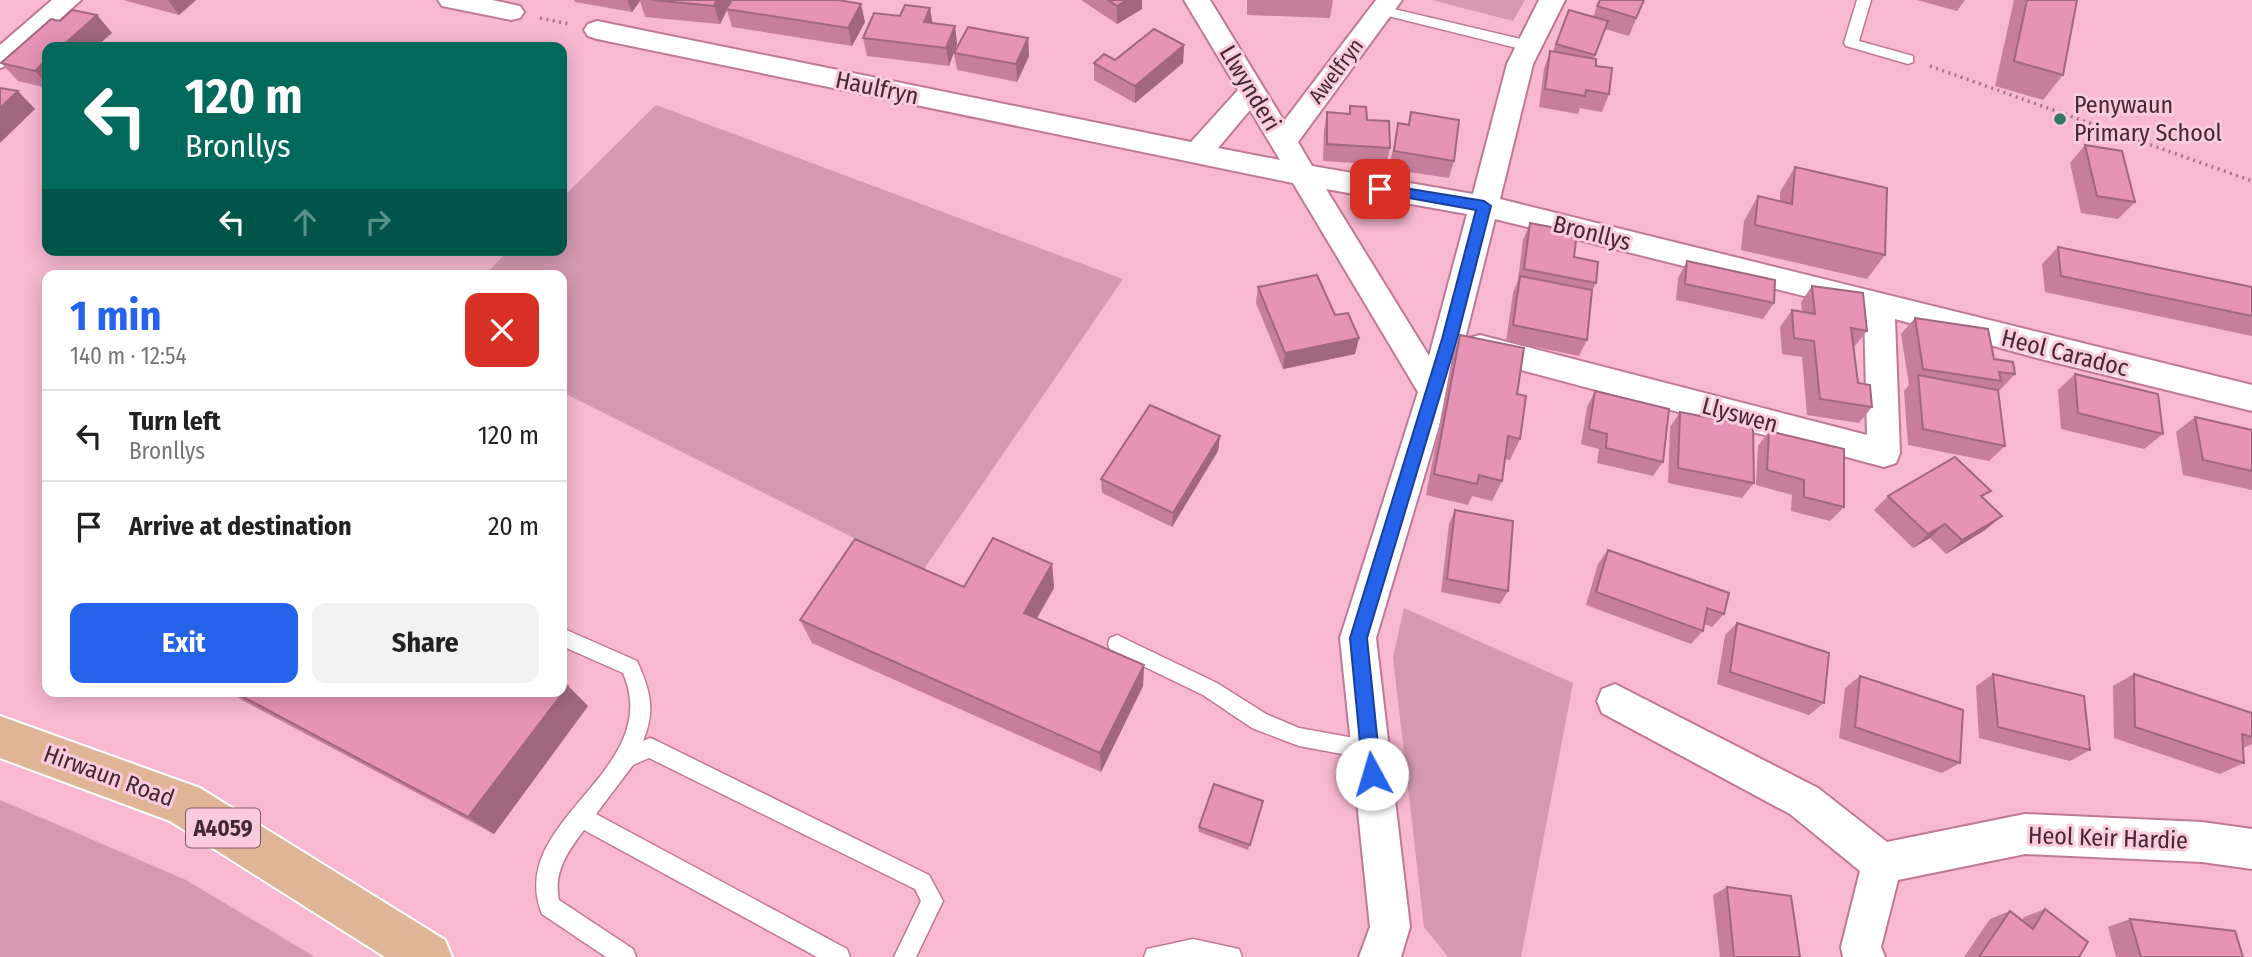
<!DOCTYPE html>
<html lang="en">
<head>
<meta charset="utf-8">
<style>
  body { margin:0; font-family:"Fira Sans Condensed",sans-serif; background:#f2f2f2; color:#222; height:100vh; display:flex; flex-direction:column; font-size:26px; white-space:nowrap }
  * { box-sizing:border-box; margin:0 }
  p { font-size:23px; color:#767676 }
  .icon { flex:none; width:38px; height:38px; fill:none; stroke:currentColor; stroke-width:2; stroke-linecap:round; stroke-linejoin:round }
  .map { position:relative; flex:1; overflow:hidden }
  .drawer { position:absolute; left:42px; top:270px; width:525px; height:427px; display:flex; flex-direction:column; background:#fff; border-radius:14px; box-shadow:0 4px 18px #0003 }
  .drawer>* { flex:none }
  .guide { position:absolute; left:42px; top:42px; width:525px; height:214px; border-radius:14px; box-shadow:0 4px 18px #0003; background:#00695c; color:#fff; overflow:hidden }
  .pin { position:absolute; display:grid; place-items:center; width:60px; height:60px; color:#fff; margin:-30px; border-radius:14px; box-shadow:0 4px 10px #0006 }
  .me { position:absolute; width:77px; margin:-38px; rotate:354deg; stroke-linejoin:round; filter:drop-shadow(0 0 5px #0008) }
  .turn { display:flex; align-items:center; gap:24px; height:147px; padding:0 28px; font-size:32px }
  .turn .icon { width:91px; height:91px; stroke-width:2.5 }
  .turn b { display:block; font-size:49px; line-height:60px }
  .lanes { display:flex; align-items:center; height:66px; padding:0 28px; background:#0003; justify-content:center; gap:35px; direction:ltr }
  .lanes .off { opacity:.35 }
  .round { display:grid; place-items:center; flex:none; width:74px; height:74px; border-radius:14px; background:#f2f2f2 }
  .headline { display:flex; align-items:center; justify-content:space-between; height:119px; padding:0 28px }
  h1 { font-size:42px; font-weight:700; line-height:52px; color:#2563eb }
  .primary-button { display:flex; gap:14px; margin-top:auto; padding:14px 28px }
  .primary-button a { flex:1; height:80px; border-radius:14px; background:#2563eb; color:#fff; font-size:28px; font-weight:700; line-height:80px; text-align:center }
  .primary-button a+a { background:#f2f2f2; color:#222 }
  ul { padding:0; list-style:none }
  li { display:flex; align-items:center; gap:21px; height:91px; padding:0 28px; border-top:2px solid #e0e0e0 }
  li div { flex:1 }
  li b { display:block; font-size:26px }
  li em { font-style:normal }
  .map>svg:first-child { display:block }
  .green { fill:#d499b0 }
  .lines { fill:none; stroke-linecap:round; stroke-linejoin:round }
  .service-casing { stroke:#c17896; stroke-width:3 }
  .minor-casing { stroke:#c17896; stroke-width:4 }
  .primary-casing { stroke:#fff; stroke-width:4 }
  .path { stroke:#a47587; stroke-width:3.5; stroke-dasharray:2 4.5; stroke-linecap:butt }
  .service { fill:#fff; fill-rule:evenodd }
  .minor { fill:#fff; fill-rule:evenodd }
  .primary { fill:#e0b496; fill-rule:evenodd }
  .wall { fill:#c67e9c }
  .shaded-wall { fill:#a1677f }
  .building { fill:#e693b5; stroke:#a1677f; stroke-width:2 }
  .route { fill:#2563eb; stroke:#184099; stroke-width:2 }
  .poi-dot { fill:#337463; stroke:#facbdc; stroke-width:2.5 }
  .labels { text-anchor:middle; stroke-width:6; stroke-linejoin:round; paint-order:stroke }
  .far-street-label { font-size:21px; fill:#462834; stroke:#facbdc }
  .shield { fill:#facbdc; stroke:#7c5966; stroke-width:2 }
  .shield-label { font-size:23px; font-weight:bold; fill:#462834 }
  .street-label { font-size:24px; fill:#462834; stroke:#facbdc }
  .poi-label { font-size:24px; fill:#462834; stroke:#facbdc; text-anchor:start }
</style>
</head>
<body>
<div class="map">
<svg width="2252" height="957" viewBox="0 0 2252 957">
  <rect width="100%" height="100%" fill="#f7b8d0"/>
  <g class="green">
    <path d="M1432 0H1525L1513 21Z"/>
    <path d="M656 105 1123 279 922 572 562 392V275H485L509 250H562V198Z"/>
    <path d="M1404 608 1573 683 1521 957H1448L1424 927 1393 657Z"/>
    <path d="M0 800 186 880 315 957H0Z"/>
  </g>
  <g class="lines">
    <defs>
      <g id="service">
        <path d="M1857 0H1871L1859 41 1913 56V62L1908 64 1846 46 1844 43Z"/>
        <path d="M1381 6 1529 41 1536 46 1529 51 1376 13V7Z"/>
        <path d="M562 628 637 661C650 690 656 710 643 741L650 738 657 741 929 875 943 901 916 957H894L921 901 915 889 649 758 633 765 596 814 847 949 850 957H817L584 830C568 851 553 872 559 900L633 949 636 957H606L542 914C504 820 666 772 623 673L562 646Z"/>
        <path d="M1117 635 1217 683 1266 714 1299 728 1376 742 1379 749 1376 756 1369 759 1299 746 1252 728 1203 695 1110 650 1108 644 1110 638Z"/>
        <path d="M1193 939 1239 949 1242 957H1144L1147 949Z"/>
      </g>
      <g id="minor">
        <path d="M52 0H81L9 65 0 68V45Z"/>
        <path d="M438 0H492L520 6 524 12 520 18 511 20 442 6Z"/>
        <path d="M1184 0H1210L1284 121 1376 0H1402L1298 142 1312 166 1473 194 1507 64 1539 0H1565L1533 64 1500 199 2252 385V411L2041 359 1895 319 1900 453 1896 463 1884 467 1469 356 1464 347 1469 338 1480 335 1867 435 1864 311 1495 219 1465 339 1376 638 1410 927 1401 957H1359L1370 927 1340 638 1418 392 1293 183 597 39 588 36 584 30 588 24 597 21 1191 142 1238 90ZM1250 110 1280 160 1218 148ZM1326 189 1467 214 1429 356Z"/>
        <path d="M1615 684 1818 788 1887 842 2025 814 2202 822 2252 829V869L2202 862 2025 854 1898 880 1881 947 1885 957H1843L1841 947 1860 871 1790 814 1602 713 1597 701 1602 689Z"/>
      </g>
      <path id="primary" d="M0 716 200 788 445 940 452 957H385L170 821 0 758Z"/>
    </defs>
    <use href="#service" class="service-casing"/>
    <use href="#minor" class="minor-casing"/>
    <use href="#primary" class="primary-casing"/>
    <g class="path">
      <path d="M540 18 569 24"/>
      <path d="M1930 66 2252 181"/>
    </g>
    <use href="#service" class="service"/>
    <use href="#minor" class="minor"/>
    <use href="#primary" class="primary"/>
  </g>
  <g class="wall">
    <path d="M123 0H196L179 15Z"/>
    <path d="M574 0H731V1L865 22 852 46 732 27 727 10 720 24 645 17 640 1 632 12 575 2Z"/>
    <path d="M1081 0H1142V9L1117 24Z"/>
    <path d="M1247 0H1333L1330 18 1247 15Z"/>
    <path d="M1644 0 1629 36 1605 29 1594 59 1596 66 1609 94 1602 112 1580 108 1578 114 1539 107 1544 69 1550 51H1553L1569 10 1593 17 1597 6Z"/>
    <path d="M1917 0H1965L1957 11Z"/>
    <path d="M2014 0H2077L2063 75 2043 100 1995 86Z"/>
    <path d="M97 15 112 33 47 47V88L18 81 1 63 60 21Z"/>
    <path d="M932 23 955 26 957 44 949 66 867 56 863 38Z"/>
    <path d="M1028 38 1029 56 1017 82 957 70 954 53Z"/>
    <path d="M1184 45 1183 63 1135 103 1094 80V63L1115 60Z"/>
    <path d="M1350 106 1367 120 1390 148 1386 165 1323 161 1324 130 1327 112 1349 114Z"/>
    <path d="M1411 112 1454 161 1449 178 1389 169 1398 123 1408 124Z"/>
    <path d="M2085 145 2135 202 2118 219 2081 213 2070 163Z"/>
    <path d="M1795 167 1885 255 1867 279 1741 250 1744 221 1758 196 1780 201V192Z"/>
    <path d="M1530 223 1574 257 1596 283 1591 294 1587 340 1579 356 1506 341 1513 293 1518 280 1523 240Z"/>
    <path d="M2058 247 2252 287V336L2045 292 2042 264Z"/>
    <path d="M1687 261 1774 303 1763 319 1676 300 1678 278Z"/>
    <path d="M1812 286 1867 331 1854 347H1853L1858 383 1872 407 1859 423 1807 415 1802 357 1782 354 1780 327 1792 310 1802 312 1801 302Z"/>
    <path d="M1258 287 1335 315 1359 338 1355 354 1283 369 1256 303Z"/>
    <path d="M1915 318 1994 359 2015 374 2000 390 1993 389 2005 446 1989 461 1908 445 1904 391 1909 385 1901 334Z"/>
    <path d="M1460 335 1517 394 1520 439 1510 460 1505 459 1502 481 1492 501 1472 496 1468 505 1426 495 1452 358Z"/>
    <path d="M2075 374 2163 434 2144 449 2061 429 2058 390Z"/>
    <path d="M1595 391 1663 462 1653 476 1597 463 1599 449 1581 444 1587 407Z"/>
    <path d="M1680 412 1754 483 1742 498 1668 483 1670 427Z"/>
    <path d="M2195 417 2252 430V490L2183 475 2176 432Z"/>
    <path d="M1769 431 1844 507 1830 521 1791 511 1792 495 1756 485 1758 446Z"/>
    <path d="M1220 436 1218 451 1172 527 1102 493 1101 479Z"/>
    <path d="M1888 496 1983 498 2002 516 1985 530 1946 554 1930 538 1913 548 1874 510Z"/>
    <path d="M1455 510 1508 591 1500 604 1441 592 1449 524Z"/>
    <path d="M1608 550 1724 614 1712 627 1704 624 1703 631 1691 644 1586 605 1598 564Z"/>
    <path d="M1052 564 1054 588 1037 618 1144 665 1143 686 1101 772 812 643 800 620 964 587Z"/>
    <path d="M1737 623 1824 703 1809 715 1717 684 1725 635Z"/>
    <path d="M1993 674 2090 750 2070 761 1979 738 1976 686Z"/>
    <path d="M2134 674 2252 713V744L2243 748 2244 763 2220 774 2114 738 2113 686Z"/>
    <path d="M1860 676 1960 763 1942 773 1839 738 1845 688Z"/>
    <path d="M568 686 588 706 494 834 242 700 228 691H562Z"/>
    <path d="M1263 801 1248 850 1199 832V827Z"/>
    <path d="M1727 887 1800 957H1720L1713 895Z"/>
    <path d="M2045 909 2079 957H1964L1990 919 2010 911 2022 920 2024 917Z"/>
    <path d="M2130 919 2243 957H2116L2108 927Z"/>
  </g>
  <g class="shaded-wall">
    <path d="M168 0H196L179 15Z"/>
    <path d="M627 0H639L640 1 632 12Z"/>
    <path d="M717 0H731V2L720 24 714 6Z"/>
    <path d="M1127 0H1142V9L1117 24V6Z"/>
    <path d="M861 4 865 22 852 46 848 28Z"/>
    <path d="M930 8 933 26 924 22Z"/>
    <path d="M97 15 112 33 96 47H61Z"/>
    <path d="M955 26 957 44 949 66 946 48Z"/>
    <path d="M1028 38 1029 56 1017 82 1016 64Z"/>
    <path d="M1184 45 1183 63 1135 103V86Z"/>
    <path d="M47 59V84L35 71Z"/>
    <path d="M18 91 35 109 0 143V108Z"/>
    <path d="M1359 338 1355 354 1283 369 1285 353Z"/>
    <path d="M1220 436 1218 451 1172 527 1173 513Z"/>
    <path d="M2002 516 1985 530 1946 554 1962 540Z"/>
    <path d="M1945 524 1930 538 1913 548 1928 534Z"/>
    <path d="M1052 564 1054 588 1027 635 1024 613Z"/>
    <path d="M1144 665 1143 686 1101 772 1100 753Z"/>
    <path d="M568 686 588 706 494 834 468 817Z"/>
  </g>
  <g class="building">
    <path d="M652 0H717L714 6Z"/>
    <path d="M732 0H838L861 4 848 28 726 9Z"/>
    <path d="M1108 0H1127L1117 6Z"/>
    <path d="M1600 0H1644L1636 18 1597 6Z"/>
    <path d="M2027 0H2077L2063 75 2014 61Z"/>
    <path d="M905 5 930 8 924 22 955 26 946 48 863 38 874 13 900 16Z"/>
    <path d="M72 10 97 15 61 47H47V59L35 71 1 63 51 19 60 21Z"/>
    <path d="M1569 10 1608 21 1595 55 1556 44Z"/>
    <path d="M968 27 1028 38 1016 64 954 53Z"/>
    <path d="M1154 29 1184 45 1135 86 1094 63 1104 54 1115 60Z"/>
    <path d="M1550 51 1596 59V66L1612 68 1609 94 1586 90 1585 96 1545 89Z"/>
    <path d="M0 88 18 91 0 108Z"/>
    <path d="M1350 106 1366 107 1367 120 1389 121 1390 148 1327 144V112L1350 114Z"/>
    <path d="M1411 112 1459 120 1454 161 1394 151 1398 123 1409 125Z"/>
    <path d="M2085 145 2122 151 2135 202 2097 196Z"/>
    <path d="M1795 167 1887 188 1885 255 1755 225 1758 196 1792 204Z"/>
    <path d="M1530 223 1577 232 1574 257 1598 262 1596 283 1524 269Z"/>
    <path d="M2058 247 2252 287V316L2061 276Z"/>
    <path d="M1687 261 1775 280 1774 303 1685 284Z"/>
    <path d="M1317 275 1335 315 1348 313 1359 338 1285 353 1258 287Z"/>
    <path d="M1520 276 1592 290 1587 340 1513 325Z"/>
    <path d="M1812 286 1863 293 1867 331 1851 328 1858 383 1870 385 1872 407 1820 399 1814 341 1794 338 1792 310 1815 314Z"/>
    <path d="M1915 318 1988 329 1994 359 2013 362 2015 374 1999 372 2001 381 1923 369Z"/>
    <path d="M1460 335 1524 348 1517 394 1526 396 1520 439 1508 436 1502 481 1479 475 1477 484 1434 474Z"/>
    <path d="M2075 374 2158 394 2163 434 2078 413Z"/>
    <path d="M1918 375 1998 390 2005 446 1923 429Z"/>
    <path d="M1595 391 1669 409 1663 462 1606 448 1607 434 1589 429Z"/>
    <path d="M1150 405 1220 436 1173 513 1101 479Z"/>
    <path d="M1680 412 1753 426 1754 483 1678 468Z"/>
    <path d="M2195 417 2252 430V471L2203 460Z"/>
    <path d="M1769 431 1844 449V507L1804 497V480L1767 470Z"/>
    <path d="M1955 457 1991 491 1981 496 2002 516 1962 540 1945 524 1928 534 1888 496Z"/>
    <path d="M1455 510 1513 521 1508 591 1447 579Z"/>
    <path d="M993 538 1052 564 1024 613 1144 665 1100 753 800 620 855 539 964 587Z"/>
    <path d="M1608 550 1729 593 1724 614 1707 608 1703 631 1596 592Z"/>
    <path d="M1737 623 1829 653 1824 703 1730 672Z"/>
    <path d="M1993 674 2084 696 2090 750 1998 727Z"/>
    <path d="M2134 674 2252 713V737L2242 734 2244 763 2135 727Z"/>
    <path d="M1860 676 1963 710 1960 763 1855 727Z"/>
    <path d="M562 683 568 686 468 817 232 691H562Z"/>
    <path d="M1214 784 1263 801 1250 845 1199 827Z"/>
    <path d="M1727 887 1791 896 1800 957H1734Z"/>
    <path d="M2045 909 2088 942 2079 957H1979L2010 911 2033 929Z"/>
    <path d="M2130 919 2235 931 2243 957H2141Z"/>
  </g>
  <path class="route" d="M1380 184 1484 201 1491 206 1457 339 1367 638 1381 774 1379 780 1372 783 1366 780 1363 774 1350 638 1442 339 1476 210 1376 192 1374 189Z"/>
  <circle class="poi-dot" cx="2060" cy="119" r="7"/>
  <g class="labels">
    <g class="far-street-label">
      <text transform="translate(1336 71) rotate(-53)" y="7">Awelfryn</text>
    </g>
    <rect class="shield" x="186" y="808.5" width="74" height="39" rx="5"/>
    <g class="shield-label">
      <text x="223" y="836">A4059</text>
    </g>
    <g class="street-label">
      <text transform="translate(877 88) rotate(12)" y="8">Haulfryn</text>
      <text transform="translate(1250 88) rotate(59)" y="8">Llwynderi</text>
      <text transform="translate(1592 233) rotate(14)" y="8">Bronllys</text>
      <text transform="translate(2065 353) rotate(14)" y="8">Heol Caradoc</text>
      <text transform="translate(1740 415) rotate(15)" y="8">Llyswen</text>
      <text transform="translate(109 776) rotate(20)" y="8">Hirwaun Road</text>
      <text transform="translate(2108 838) rotate(2)" y="8">Heol Keir Hardie</text>
    </g>
    <g class="poi-label">
      <text x="2074" y="113">Penywaun<tspan x="2074" dy="28">Primary School</tspan></text>
    </g>
  </g>
</svg>
<div class="pin" style="left:1380px;top:189px;background:#d93025"><svg class="icon" aria-label="arrive" viewBox="0 0 24 24"><path d="M6 21V4h12l-3 4 3 4H6"/></svg></div>
<svg class="me" style="left:1372px;top:774px" viewBox="-20 -20 40 40"><circle r="19" fill="#fff"/><path d="M0-13L10 11 0 6-10 11z" fill="#2563eb"/></svg>
<div class="guide">
<div class="turn"><svg class="icon" aria-label="left" viewBox="0 0 24 24"><path d="M17 20v-9H6M10 6l-5 5 5 5"/></svg><div><b>120 m</b>Bronllys</div></div>
<div class="lanes"><svg class="icon" aria-label="left" viewBox="0 0 24 24"><path d="M17 20v-9H6M10 6l-5 5 5 5"/></svg><svg class="icon off" aria-label="ahead" viewBox="0 0 24 24"><path d="M12 20V5M6 11l6-6 6 6"/></svg><svg class="icon off" aria-label="right" viewBox="0 0 24 24"><path d="M7 20v-9h11M14 6l5 5-5 5"/></svg></div>
</div>
<section class="drawer">
<div class="headline"><div><h1>1 min</h1><p>140 m · 12:54</p></div><a class="round" style="background:#d93025;color:#fff"><svg class="icon" aria-label="close" viewBox="0 0 24 24"><path d="M6 6l12 12M18 6L6 18"/></svg></a></div>
<ul>
<li><svg class="icon" aria-label="left" viewBox="0 0 24 24"><path d="M17 20v-9H6M10 6l-5 5 5 5"/></svg><div><b>Turn left</b><p>Bronllys</p></div><em>120 m</em></li>
<li><svg class="icon" aria-label="arrive" viewBox="0 0 24 24"><path d="M6 21V4h12l-3 4 3 4H6"/></svg><div><b>Arrive at destination</b></div><em>20 m</em></li>
</ul>
<div class="primary-button"><a>Exit</a><a>Share</a></div>
</section>
</div>
</body>
</html>
